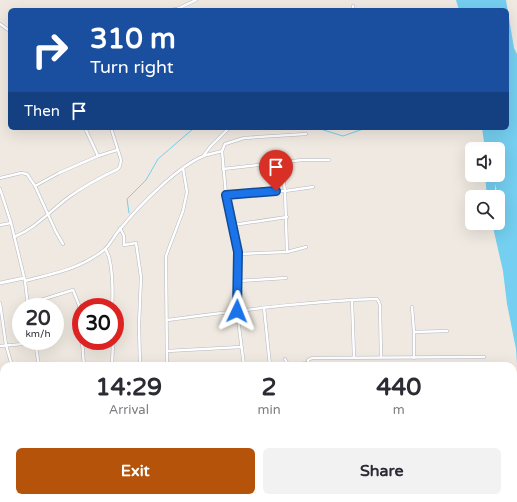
<!DOCTYPE html>
<html lang="en">
<head>
<meta charset="utf-8">
<style>
  body { margin:0; font-family:"Varela Round",sans-serif; background:#f2f2f3; color:#2b2b33; height:100vh; display:flex; flex-direction:column; font-size:15px; white-space:nowrap }
  * { box-sizing:border-box; margin:0 }
  p { font-size:13px; color:#7c7c81 }
  .icon { flex:none; width:22px; height:22px; fill:none; stroke:currentColor; stroke-width:2; stroke-linecap:round; stroke-linejoin:round }
  .map { position:relative; flex:1; overflow:hidden }
  .side { position:absolute; left:0px; top:362px; width:517px; height:140px; display:flex; flex-direction:column; background:#fff; border-radius:12px 12px 0 0; box-shadow:0 4px 16px #0002 }
  .side>* { flex:none }
  .banner { position:absolute; left:8px; top:8px; width:501px; height:122px; border-radius:6px; box-shadow:0 4px 16px #0002; background:#1a4fa0; color:#fff; overflow:hidden }
  .controls { position:absolute; left:465px; top:142px; display:grid; gap:8px }
  .controls a { display:grid; place-items:center; width:40px; height:40px; border-radius:6px; background:#fff; box-shadow:0 4px 16px #0002; font-size:20px }
  .speed { position:absolute; left:12px; top:298px; display:flex; gap:8px; font-size:20px; font-weight:700; text-align:center }
  .speed>* { display:grid; place-content:center; width:52px; height:52px; border-radius:50%; background:#fff; box-shadow:0 4px 16px #0002; line-height:1 }
  .speed small { font-size:10px; font-weight:400 }
  .speed .limit { border:6px solid #d22; background:#fff; color:#111 }
  .pin { position:absolute; display:grid; place-items:center; width:34px; height:34px; color:#fff; margin:-41px -17px; border-radius:50% 50% 50% 0; rotate:-45deg; box-shadow:0 0 4px #0007 }
  .pin .icon { rotate:45deg }
  .me { position:absolute; width:44px; margin:-22px; rotate:2deg; stroke-linejoin:round; filter:drop-shadow(0 0 3px #0008) }
  .turn { display:flex; align-items:center; gap:14px; height:84px; padding:0 16px; font-size:18px }
  .turn .icon { width:52px; height:52px; stroke-width:2.5 }
  .turn b { display:block; font-size:28px; line-height:34px }
  .then { display:flex; align-items:center; height:38px; padding:0 16px; background:#0003; gap:8px; font-size:15px }
  .eta { display:flex; justify-content:space-evenly; align-items:center; height:68px; text-align:center }
  .eta b { font-size:24px; font-weight:700; line-height:28px }
  .button { display:flex; gap:8px; margin-top:auto; padding:8px 16px }
  .button a { flex:1; height:46px; border-radius:6px; background:#b45309; color:#fff; font-size:16px; font-weight:700; line-height:46px; text-align:center }
  .button a+a { background:#f2f2f3; color:#2b2b33 }
  .map>svg:first-child { display:block }
  .water { fill:#75cff0 }
  .lines { fill:none; stroke-linecap:round; stroke-linejoin:round }
  .stream { stroke:#75cff0; stroke-width:1 }
  .street-casing { stroke:#b4b7c1; stroke-width:3.5 }
  .secondary-casing { stroke:#b4b7c1; stroke-width:4 }
  .street { stroke:#fff; stroke-width:2.5 }
  .secondary { stroke:#fff; stroke-width:3 }
  .route-casing { stroke:#114b97; stroke-width:10 }
  .route { stroke:#1a73e8; stroke-width:7 }
</style>
</head>
<body>
<div class="map">
<svg width="517" height="502" viewBox="0 0 517 502">
  <rect width="100%" height="100%" fill="#efe9e1"/>
  <path class="water" d="M456 0H506L514 48 517 54V364L516 349 507 304 503 271 492 223 501 224 503 222V216L495 184V197H487L485 175H498V149H485L482 128H507V10H459Z"/>
  <g class="lines">
    <g class="stream">
      <path d="M317 128 343 136 366 128"/>
      <path d="M129 213 127 199 146 180 158 159 194 128"/>
      <path d="M513 458 517 450"/>
      <path d="M490 502 492 498"/>
    </g>
    <defs>
      <g id="street">
        <path d="M353 6V10"/>
        <path d="M170 10 177 9 196 0"/>
        <path d="M0 24 10 31"/>
        <path d="M85 128 98 156"/>
        <path d="M222 151 226 195 238 252 237 311 244 366"/>
        <path d="M204 155 210 147 229 128"/>
        <path d="M281 163 285 191 287 252"/>
        <path d="M223 169 302 160H329"/>
        <path d="M0 178 21 173 27 174 35 186 56 232 63 244"/>
        <path d="M35 186 59 173 98 156 117 150"/>
        <path d="M0 189 11 223 25 281 28 307"/>
        <path d="M226 195 285 191 313 187"/>
        <path d="M0 225 11 223"/>
        <path d="M233 225 287 217"/>
        <path d="M120 228 124 236V245L136 243 141 277 139 325 140 366"/>
        <path d="M14 237C36 228 50 211 69 197 84 186 101 177 118 169L120 166 121 160 111 128"/>
        <path d="M105 249C113 257 113 294 112 307"/>
        <path d="M238 254 287 252 306 247"/>
        <path d="M25 281C55 273 80 269 104 250 111 244 115 234 121 228 138 207 179 165 204 156 209 154 216 153 222 151L225 144 244 138 306 134"/>
        <path d="M238 281 286 278"/>
        <path d="M352 300 354 357"/>
        <path d="M0 303 6 345 12 366"/>
        <path d="M28 304 73 290 79 305 81 324"/>
        <path d="M412 307 414 332V358"/>
        <path d="M264 308 270 366"/>
        <path d="M167 320C237 311 307 301 377 299L379 302 380 306 381 357"/>
        <path d="M414 332 447 331"/>
        <path d="M35 341 39 366"/>
        <path d="M82 341 84 366"/>
        <path d="M0 346 35 343"/>
        <path d="M167 351 241 347"/>
        <path d="M285 359 287 363 290 365 308 363"/>
        <path d="M112 366 113 341"/>
        <path d="M167 366 166 256 183 211 187 192 183 168"/>
        <path d="M309 366 308 360 312 358 484 357"/>
        <path d="M0 404 4 403"/>
        <path d="M0 413 4 437"/>
        <path d="M0 468 4 467"/>
        <path d="M0 497 4 496"/>
        <path d="M30 498 31 502"/>
        <path d="M77 498 78 502"/>
        <path d="M147 498 148 502"/>
        <path d="M362 498 363 502"/>
        <path d="M391 498V502"/>
        <path d="M295 502 338 498"/>
      </g>
      <path id="secondary" d="M0 283 24 278"/>
    </defs>
    <use href="#street" class="street-casing"/>
    <use href="#secondary" class="secondary-casing"/>
    <use href="#street" class="street"/>
    <use href="#secondary" class="secondary"/>
  </g>
  <g class="lines">
    <defs>
      <path id="route" d="M237 311 238 252 226 195 276 191"/>
    </defs>
    <use href="#route" class="route-casing"/>
    <use href="#route" class="route"/>
  </g>
</svg>
<div class="controls">
<a><svg class="icon" aria-label="sound" viewBox="0 0 24 24"><path d="M4 9h4l5-4v14l-5-4H4zM17 9q2 3 0 6"/></svg></a>
<a><svg class="icon" aria-label="search" viewBox="0 0 24 24"><circle cx="10" cy="10" r="6"/><path d="M15 15l6 6"/></svg></a>
</div>
<div class="speed"><div>20<small>km/h</small></div><div class="limit">30</div></div>
<div class="pin" style="left:276px;top:191px;background:#d93025"><svg class="icon" aria-label="arrive" viewBox="0 0 24 24"><path d="M6 21V4h12l-3 4 3 4H6"/></svg></div>
<svg class="me" style="left:237px;top:311px" viewBox="-20 -20 40 40"><path d="M0-17L14 15 0 8-14 15z" fill="#1a73e8" stroke="#fff" stroke-width="4"/></svg>
<div class="banner">
<div class="turn"><svg class="icon" aria-label="right" viewBox="0 0 24 24"><path d="M7 20v-9h11M14 6l5 5-5 5"/></svg><div><b>310 m</b>Turn right</div></div>
<div class="then">Then<svg class="icon" aria-label="arrive" viewBox="0 0 24 24"><path d="M6 21V4h12l-3 4 3 4H6"/></svg></div>
</div>
<section class="side">
<div class="eta">
<div><b>14:29</b><p>Arrival</p></div>
<div><b>2</b><p>min</p></div>
<div><b>440</b><p>m</p></div>
</div>
<div class="button"><a>Exit</a><a>Share</a></div>
</section>
</div>
</body>
</html>
